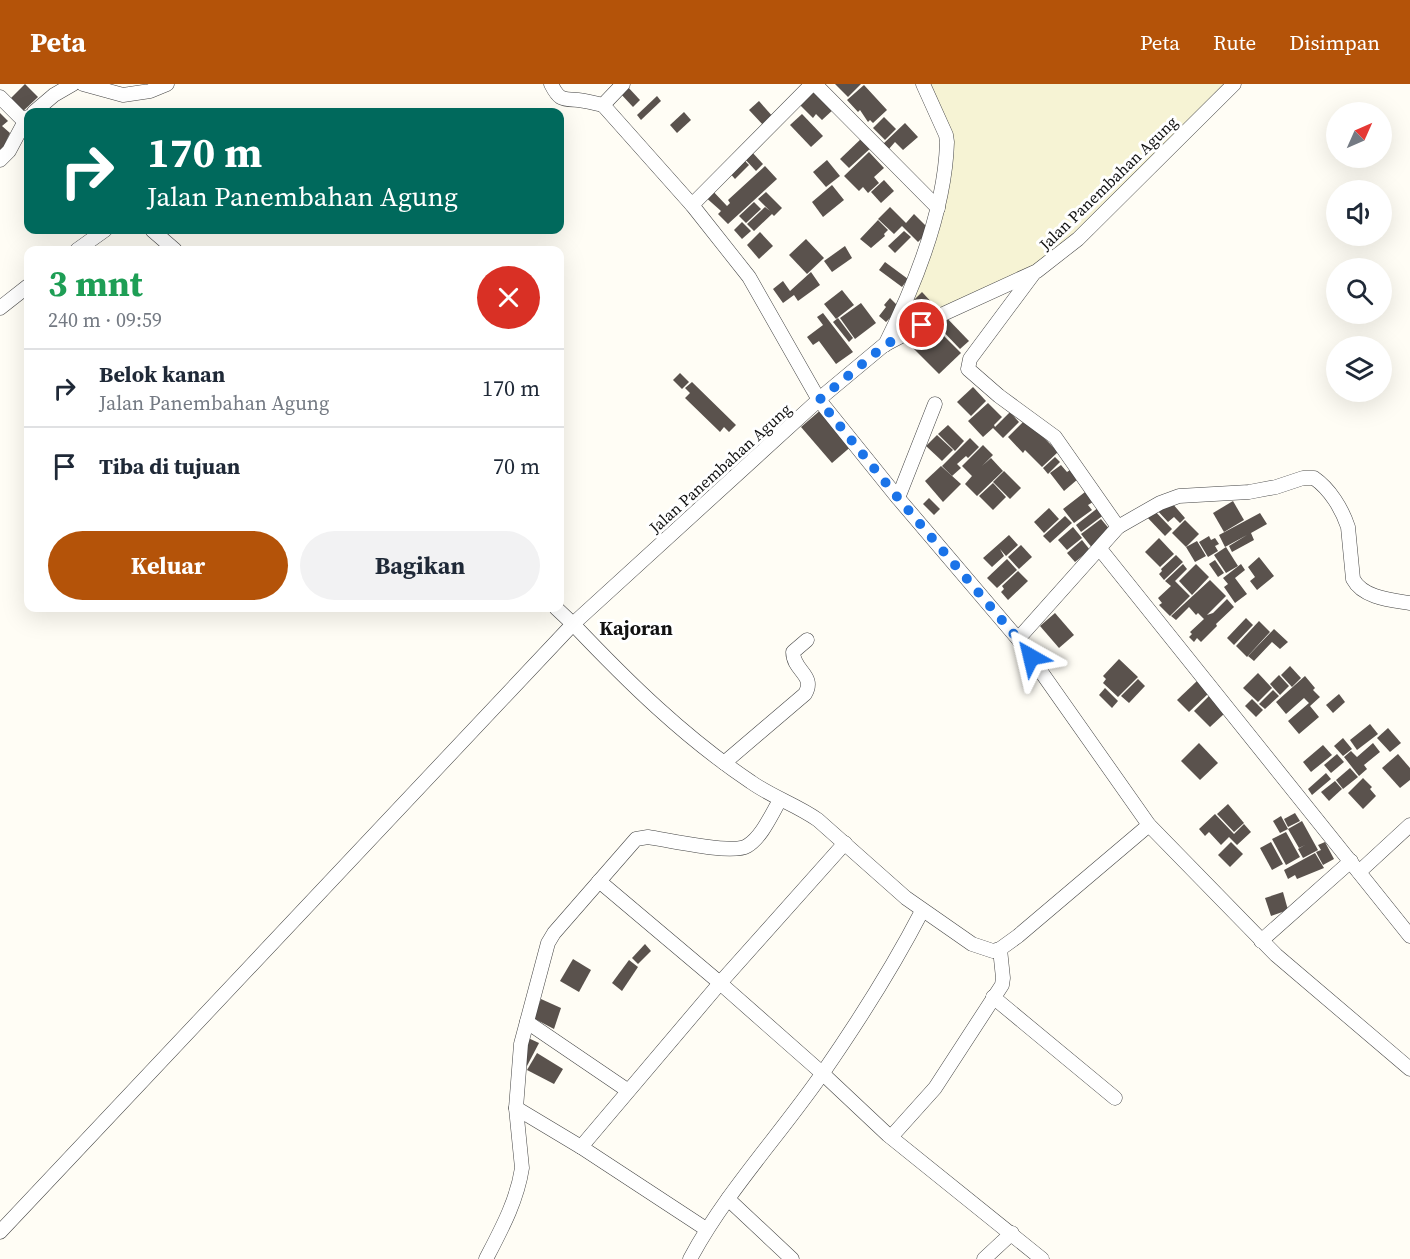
<!DOCTYPE html>
<html lang="id">
<head>
<meta charset="utf-8">
<style>
  body { margin:0; font-family:"Source Serif 4",serif; background:#f2f2f3; color:#1f2937; height:100vh; display:flex; flex-direction:column; font-size:22px; white-space:nowrap }
  * { box-sizing:border-box; margin:0 }
  p { font-size:20px; color:#747a83 }
  .icon { flex:none; width:33px; height:33px; fill:none; stroke:currentColor; stroke-width:2; stroke-linecap:round; stroke-linejoin:round }
  .map { position:relative; flex:1; overflow:hidden }
  .side { position:absolute; left:24px; top:162px; width:540px; height:366px; display:flex; flex-direction:column; background:#fff; border-radius:12px; box-shadow:0 6px 24px #0002 }
  .side>* { flex:none }
  .banner { position:absolute; left:24px; top:24px; width:540px; height:126px; border-radius:12px; box-shadow:0 6px 24px #0002; background:#00695c; color:#fff; overflow:hidden }
  .needle { width:39px; rotate:45deg }
  .controls { position:absolute; left:1326px; top:18px; display:grid; gap:12px }
  .controls a { display:grid; place-items:center; width:66px; height:66px; border-radius:50%; background:#fff; box-shadow:0 6px 24px #0002; font-size:30px }
  .pin { position:absolute; display:grid; place-items:center; width:51px; height:51px; color:#fff; margin:-26px; border:3px solid #fff; border-radius:50%; box-shadow:0 2px 6px #0007 }
  .me { position:absolute; width:66px; margin:-33px; rotate:323deg; stroke-linejoin:round; filter:drop-shadow(0 0 4px #0008) }
  .turn { display:flex; align-items:center; gap:21px; height:126px; padding:0 24px; font-size:27px }
  .turn .icon { width:78px; height:78px; stroke-width:2.5 }
  .turn b { display:block; font-size:42px; line-height:51px }
  .round { display:grid; place-items:center; flex:none; width:63px; height:63px; border-radius:32px; background:#f2f2f3 }
  .headline { display:flex; align-items:center; justify-content:space-between; height:102px; padding:0 24px }
  h1 { font-size:36px; font-weight:700; line-height:45px; color:#1e9e55 }
  .action { display:flex; gap:12px; margin-top:auto; padding:12px 24px }
  .action a { flex:1; height:69px; border-radius:36px; background:#b45309; color:#fff; font-size:24px; font-weight:700; line-height:69px; text-align:center }
  .action a+a { background:#f2f2f3; color:#1f2937 }
  ul { padding:0; list-style:none }
  li { display:flex; align-items:center; gap:18px; height:78px; padding:0 24px; border-top:2px solid #e0e1e3 }
  li div { flex:1 }
  li b { display:block; font-size:22px }
  li em { font-style:normal }
  header { display:flex; align-items:center; gap:36px; box-sizing:border-box; height:84px; padding:0 30px; background:#b45309; color:#fff }
  header strong { font-size:28px }
  nav { display:flex; gap:33px; margin-inline-start:auto; font-size:21px }
  .map>svg:first-child { display:block }
  .farmland { fill:#f6f3d4 }
  .building { fill:#5a524d }
  .lines { fill:none; stroke-linecap:round; stroke-linejoin:round }
  .minor-casing { stroke:#444; stroke-width:15 }
  .minor { stroke:#fff; stroke-width:14 }
  .route { stroke:#1a73e8; stroke-width:10; stroke-dasharray:0 18 }
  .labels { text-anchor:middle; stroke-width:6; stroke-linejoin:round; paint-order:stroke }
  .street-label { font-size:16px; fill:#111; stroke:#fff }
  .quarter-label { font-size:20px; font-weight:bold; fill:#111; stroke:#fff }
</style>
</head>
<body>
<header>
<strong>Peta</strong>
<nav><a>Peta</a><a>Rute</a><a>Disimpan</a></nav>
</header>
<div class="map">
<svg width="1410" height="1175" viewBox="0 0 1410 1175">
  <rect width="100%" height="100%" fill="#fffdf5"/>
  <path class="farmland" d="M923 0H1234L1051 177 885 261 906 219 946 67Z"/>
  <g class="building">
    <path d="M25 0 38 13 20 30 8 17Z"/>
    <path d="M835 0H861L848 13Z"/>
    <path d="M864 1 887 26 873 39 870 36 868 38 860 26 858 28 847 16Z"/>
    <path d="M627 2 640 16 633 23 620 9Z"/>
    <path d="M816 3 835 24 822 36 816 30 813 34 799 20Z"/>
    <path d="M657 12 661 17 641 36 637 31Z"/>
    <path d="M759 17 774 34 765 43 749 26Z"/>
    <path d="M684 28 691 36 677 49 670 41Z"/>
    <path d="M0 29 8 37 2 42 10 49 0 70Z"/>
    <path d="M802 30 823 52 811 63 790 41Z"/>
    <path d="M884 33 896 45 885 56 873 44Z"/>
    <path d="M905 39 918 53 903 66 895 58 888 66 883 60Z"/>
    <path d="M864 52 873 62 849 84 840 75Z"/>
    <path d="M751 67 763 80 756 87 743 73Z"/>
    <path d="M869 68 884 84 874 93 879 99 868 109 863 103 859 107 844 92Z"/>
    <path d="M742 74 749 81 735 95 728 87Z"/>
    <path d="M827 76 840 92 826 103 813 88Z"/>
    <path d="M765 82 777 95 728 140 718 130 721 127 703 111 710 104 727 122 730 119 728 116Z"/>
    <path d="M884 96 894 107 881 119 871 108Z"/>
    <path d="M832 101 844 116 823 133 812 118Z"/>
    <path d="M766 108 782 124 774 132 772 130 754 147 747 140 765 123 770 127 758 115Z"/>
    <path d="M754 118 761 125 746 139 739 132Z"/>
    <path d="M890 123 906 139 914 130 930 146 918 158 902 142 894 150 878 135Z"/>
    <path d="M878 136 888 146 884 150 885 152 871 164 860 155Z"/>
    <path d="M742 138 751 147 742 155 734 146Z"/>
    <path d="M904 147 911 153 895 169 888 162Z"/>
    <path d="M760 148 773 162 759 175 747 161Z"/>
    <path d="M806 155 824 174 807 190 789 171Z"/>
    <path d="M845 162 852 174 832 188 824 177Z"/>
    <path d="M885 178 908 195 902 203 879 186Z"/>
    <path d="M811 188 820 201 798 217 794 211 783 219 773 205 783 197 790 207Z"/>
    <path d="M842 206 854 221 836 235 824 220Z"/>
    <path d="M922 208 935 222 914 233 906 224Z"/>
    <path d="M890 214 900 224 886 238 879 232 886 223 884 221Z"/>
    <path d="M861 219 876 239 855 255 840 234Z"/>
    <path d="M823 229 853 268 836 280 819 257 813 261 807 253 823 241 817 233Z"/>
    <path d="M943 230 969 257 960 265 935 239Z"/>
    <path d="M838 234 853 254 849 258 833 238Z"/>
    <path d="M932 240 961 269 939 290 905 256Z"/>
    <path d="M680 289 689 298 682 305 673 296Z"/>
    <path d="M692 298 736 341 729 348 724 343 720 348 685 314 690 309 685 304Z"/>
    <path d="M973 303 986 317 971 332 957 318Z"/>
    <path d="M988 319 1002 333 994 341 995 343 1010 328 1019 338 1003 354 993 344 983 353 968 337Z"/>
    <path d="M823 324 854 360 832 379 801 343Z"/>
    <path d="M1026 335 1058 368 1042 383 1025 366 1023 369 1008 353Z"/>
    <path d="M948 341 964 357 955 367 938 350Z"/>
    <path d="M937 351 953 366 942 377 926 362Z"/>
    <path d="M970 354 979 363 968 374 966 372 957 380 961 384 952 392 942 382Z"/>
    <path d="M983 361 993 371 982 382 991 374 1003 387 977 412 965 400 972 392 962 382Z"/>
    <path d="M1055 373 1060 378 1048 390 1043 384Z"/>
    <path d="M1061 381 1067 388 1070 386 1078 395 1064 407 1050 389Z"/>
    <path d="M941 382 961 400 943 418 925 397Z"/>
    <path d="M1004 387 1021 404 1010 415 993 398Z"/>
    <path d="M993 399 1006 413 993 426 979 412Z"/>
    <path d="M1085 408 1093 418 1088 421 1092 426 1074 439 1063 425Z"/>
    <path d="M929 414 940 425 934 431 923 420Z"/>
    <path d="M1233 417 1244 436 1224 448 1213 429Z"/>
    <path d="M1172 419 1185 434 1180 439 1174 433 1168 438 1156 425Z"/>
    <path d="M1099 423 1105 430 1081 448 1076 441Z"/>
    <path d="M1049 424 1059 435 1044 449 1034 438Z"/>
    <path d="M1152 424 1172 445 1165 452 1145 431Z"/>
    <path d="M1260 429 1267 440 1251 449 1254 456 1232 468 1229 462 1247 451 1225 463 1219 451Z"/>
    <path d="M1065 432 1072 439 1050 459 1043 452Z"/>
    <path d="M1101 435 1111 447 1093 465 1081 450Z"/>
    <path d="M1185 436 1199 450 1186 463 1172 449Z"/>
    <path d="M1073 443 1082 454 1067 466 1058 456Z"/>
    <path d="M1009 451 1018 461 1006 472 1000 465 1004 472 992 483 983 474Z"/>
    <path d="M1209 452 1211 456 1215 454 1219 460 1215 462 1218 467 1208 473 1199 458Z"/>
    <path d="M1159 454 1174 470 1160 483 1145 468Z"/>
    <path d="M1082 456 1090 466 1075 478 1067 469Z"/>
    <path d="M1197 457 1206 472 1195 478 1186 463Z"/>
    <path d="M1021 461 1032 473 1019 485 1008 473Z"/>
    <path d="M1226 463 1238 482 1226 489 1214 471Z"/>
    <path d="M1176 471 1183 478 1164 496 1159 490 1162 487 1161 485Z"/>
    <path d="M1259 473 1274 492 1257 506 1250 497 1255 493 1248 483Z"/>
    <path d="M1007 475 1017 486 997 504 987 494Z"/>
    <path d="M1215 476 1224 489 1218 493 1209 480Z"/>
    <path d="M1183 480 1187 485 1175 497 1190 512 1170 532 1159 521 1162 519 1158 514 1171 502 1165 497Z"/>
    <path d="M1196 480 1209 493 1192 511 1179 497Z"/>
    <path d="M1241 480 1245 486 1235 494 1247 510 1235 519 1224 503 1228 500 1223 494Z"/>
    <path d="M1018 487 1028 497 1008 516 1001 508 1004 505 1002 502Z"/>
    <path d="M1210 496 1226 512 1207 531 1213 529 1227 515 1234 523 1216 540 1217 542 1201 558 1197 554 1194 558 1189 553 1192 550 1190 548 1204 535 1198 529 1196 531 1189 523 1176 536 1171 532Z"/>
    <path d="M1055 529 1074 551 1059 564 1040 542Z"/>
    <path d="M1246 534 1253 541 1234 561 1227 554Z"/>
    <path d="M1259 537 1270 548 1247 573 1236 562Z"/>
    <path d="M1274 545 1288 558 1280 565 1272 558 1254 577 1248 572Z"/>
    <path d="M1119 575 1138 593 1118 613 1103 599 1106 595 1103 592Z"/>
    <path d="M1290 582 1301 594 1292 603 1281 591Z"/>
    <path d="M1258 589 1272 604 1258 618 1243 604Z"/>
    <path d="M1279 591 1289 602 1280 611 1270 600Z"/>
    <path d="M1305 592 1315 604 1313 606 1320 613 1310 622 1319 633 1299 650 1288 637 1309 619 1304 614 1286 630 1276 618Z"/>
    <path d="M1138 595 1145 602 1129 619 1121 612Z"/>
    <path d="M1197 597 1209 609 1189 628 1177 616Z"/>
    <path d="M1105 604 1118 617 1112 624 1099 611Z"/>
    <path d="M1273 606 1279 612 1265 625 1259 620Z"/>
    <path d="M1339 610 1345 618 1333 629 1326 621Z"/>
    <path d="M1209 612 1225 629 1210 643 1194 627Z"/>
    <path d="M1252 615 1263 626 1256 633 1245 622Z"/>
    <path d="M1370 640 1378 650 1357 666 1350 656Z"/>
    <path d="M1388 644 1401 659 1390 668 1377 654Z"/>
    <path d="M1343 654 1352 665 1343 672 1334 662Z"/>
    <path d="M1199 659 1218 679 1200 696 1181 677Z"/>
    <path d="M1373 659 1380 668 1364 681 1367 685 1359 692 1344 673 1351 667 1357 673Z"/>
    <path d="M1323 661 1332 671 1311 688 1303 678Z"/>
    <path d="M1337 670 1344 678 1331 689 1324 681Z"/>
    <path d="M1398 670 1410 684V696L1400 704 1382 684Z"/>
    <path d="M1350 684 1358 693 1343 705 1336 696Z"/>
    <path d="M1326 689 1331 695 1312 711 1308 705Z"/>
    <path d="M1363 694 1372 703 1370 705 1376 712 1363 725 1348 709Z"/>
    <path d="M1335 697 1342 705 1329 717 1321 708Z"/>
    <path d="M1228 720 1244 739 1234 748 1217 730Z"/>
    <path d="M1295 729 1300 737 1288 743 1284 735Z"/>
    <path d="M1215 730 1234 750 1244 740 1251 748 1237 761 1229 753 1221 761 1209 748 1205 752 1199 745Z"/>
    <path d="M1281 732 1288 745 1280 749 1273 737Z"/>
    <path d="M1302 737 1318 766 1303 774 1298 765 1305 761 1299 764 1288 745Z"/>
    <path d="M1286 748 1300 773 1286 781 1272 755Z"/>
    <path d="M1231 758 1243 770 1230 783 1218 771Z"/>
    <path d="M1271 758 1283 780 1272 786 1260 764Z"/>
    <path d="M1325 758 1334 775 1323 781 1316 768 1321 766 1318 761Z"/>
    <path d="M1315 769 1324 784 1297 795 1295 791 1288 795 1284 786Z"/>
    <path d="M1283 808 1288 826 1271 832 1265 814Z"/>
    <path d="M645 860 651 867 638 880 632 874Z"/>
    <path d="M573 875 591 886 579 908 560 897Z"/>
    <path d="M629 876 638 883 622 907 612 899Z"/>
    <path d="M541 915 561 924 554 945 533 934Z"/>
    <path d="M526 953 539 959 527 982 523 978Z"/>
    <path d="M537 969 563 985 554 1000 527 986Z"/>
  </g>
  <g class="lines">
    <defs>
      <g id="minor">
        <path d="M83 0 123 11 150 7 167 0"/>
        <path d="M551 0C559 16 562 15 578 16 586 17 595 19 603 21"/>
        <path d="M623 0 603 21 692 121 749 193 819 316 898 414 1018 555 1149 741 1276 871 1410 985"/>
        <path d="M815 0 938 124"/>
        <path d="M0 13 28 41"/>
        <path d="M34 28 54 11 73 0"/>
        <path d="M0 76 9 67 25 37 28 33"/>
        <path d="M692 121 812 0"/>
        <path d="M152 146 175 166"/>
        <path d="M77 166 105 146"/>
        <path d="M1034 189 970 275 968 285 999 312 1055 353 1118 443 1160 419 1179 412 1249 408 1276 403 1303 394H1314C1330 405 1342 425 1348 443L1353 495C1363 514 1391 516 1410 519"/>
        <path d="M0 224 28 202"/>
        <path d="M885 261C915 201 945 127 947 58L946 51 923 0"/>
        <path d="M898 414 935 320"/>
        <path d="M1100 465 1410 852"/>
        <path d="M556 524 573 540 824 311 884 261 941 231 1037 187 1078 155 1234 0"/>
        <path d="M1018 555 1118 443"/>
        <path d="M724 679 805 610C816 591 793 587 793 568L807 556"/>
        <path d="M1359 788 1410 741"/>
        <path d="M599 797 720 899 822 989 888 1051 1042 1175"/>
        <path d="M1261 857 1351 777"/>
        <path d="M993 913 1115 1014"/>
        <path d="M527 938 627 1006"/>
        <path d="M516 1024 581 1063 706 1145"/>
        <path d="M891 1053 935 1004 1002 901 1003 894 1000 865"/>
        <path d="M581 1063 720 899 845 759"/>
        <path d="M728 1115 792 1175"/>
        <path d="M0 1148 573 540C628 598 684 653 751 698 772 713 797 721 818 736L906 814 972 860 993 867 1000 865 1018 852 1149 741"/>
        <path d="M486 1175C501 1146 517 1117 522 1084L516 1024 521 960 548 859 554 849 636 755 648 753C668 756 732 771 747 762 762 753 771 731 780 716"/>
        <path d="M690 1175C726 1108 779 1052 822 990 858 938 893 883 922 827"/>
        <path d="M984 1175 1012 1149"/>
      </g>
    </defs>
    <use href="#minor" class="minor-casing"/>
    <use href="#minor" class="minor"/>
  </g>
  <g class="lines">
    <path class="route" d="M922 241 885 261 819 316 898 414 1018 555 1031 573"/>
  </g>
  <g class="labels">
    <g class="street-label">
      <text transform="translate(1108 99) rotate(-44)" y="6">Jalan Panembahan Agung</text>
      <text transform="translate(720 384) rotate(-42)" y="6">Jalan Panembahan Agung</text>
    </g>
    <g class="quarter-label">
      <text x="636" y="551">Kajoran</text>
    </g>
  </g>
</svg>
<div class="controls">
<a><svg class="needle" viewBox="-14 -14 28 28"><path d="M0-13l5 13h-10z" fill="#e53935"/><path d="M0 13l5-13h-10z" fill="#747a83"/></svg></a>
<a><svg class="icon" aria-label="sound" viewBox="0 0 24 24"><path d="M4 9h4l5-4v14l-5-4H4zM17 9q2 3 0 6"/></svg></a>
<a><svg class="icon" aria-label="search" viewBox="0 0 24 24"><circle cx="10" cy="10" r="6"/><path d="M15 15l6 6"/></svg></a>
<a><svg class="icon" aria-label="layers" viewBox="0 0 24 24"><path d="M12 4l9 5-9 5-9-5zM3 14l9 5 9-5"/></svg></a>
</div>
<div class="pin" style="left:922px;top:241px;background:#d93025"><svg class="icon" aria-label="arrive" viewBox="0 0 24 24"><path d="M6 21V4h12l-3 4 3 4H6"/></svg></div>
<svg class="me" style="left:1031px;top:573px" viewBox="-20 -20 40 40"><path d="M0-17L14 15 0 8-14 15z" fill="#1a73e8" stroke="#fff" stroke-width="4"/></svg>
<div class="banner">
<div class="turn"><svg class="icon" aria-label="right" viewBox="0 0 24 24"><path d="M7 20v-9h11M14 6l5 5-5 5"/></svg><div><b>170 m</b>Jalan Panembahan Agung</div></div>
</div>
<section class="side">
<div class="headline"><div><h1>3 mnt</h1><p>240 m · 09:59</p></div><a class="round" style="background:#d93025;color:#fff"><svg class="icon" aria-label="close" viewBox="0 0 24 24"><path d="M6 6l12 12M18 6L6 18"/></svg></a></div>
<ul>
<li><svg class="icon" aria-label="right" viewBox="0 0 24 24"><path d="M7 20v-9h11M14 6l5 5-5 5"/></svg><div><b>Belok kanan</b><p>Jalan Panembahan Agung</p></div><em>170 m</em></li>
<li><svg class="icon" aria-label="arrive" viewBox="0 0 24 24"><path d="M6 21V4h12l-3 4 3 4H6"/></svg><div><b>Tiba di tujuan</b></div><em>70 m</em></li>
</ul>
<div class="action"><a>Keluar</a><a>Bagikan</a></div>
</section>
</div>
</body>
</html>
